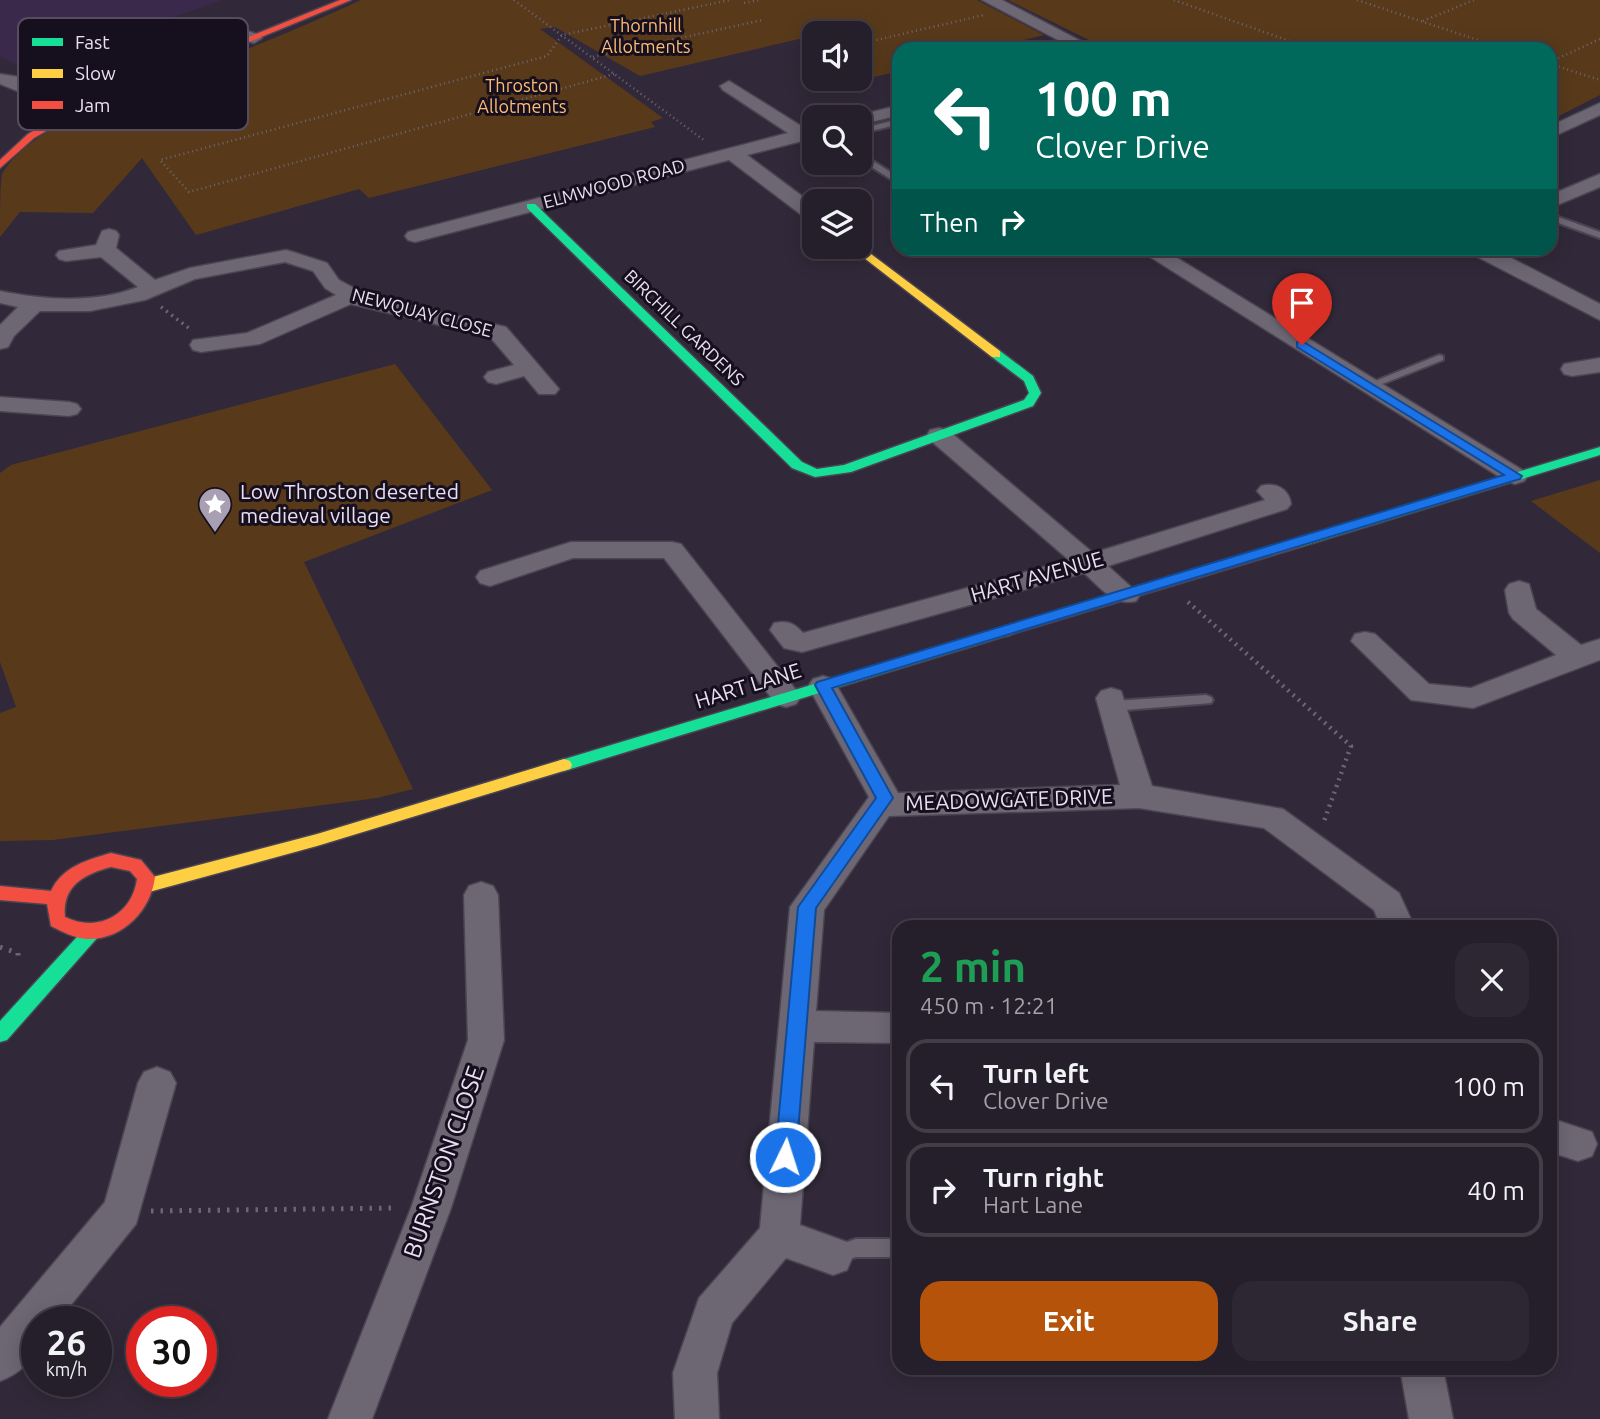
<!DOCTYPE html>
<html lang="en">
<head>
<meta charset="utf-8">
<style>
  body { margin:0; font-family:Ubuntu,sans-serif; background:#2d2733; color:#f1f3f6; height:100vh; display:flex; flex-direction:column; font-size:26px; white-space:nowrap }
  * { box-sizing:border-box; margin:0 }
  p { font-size:23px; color:#a3a2a9 }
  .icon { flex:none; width:38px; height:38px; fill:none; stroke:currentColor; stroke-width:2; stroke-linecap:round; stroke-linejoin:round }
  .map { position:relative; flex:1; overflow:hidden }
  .side { position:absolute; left:892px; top:920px; width:665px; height:455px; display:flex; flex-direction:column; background:#251f2b; border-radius:21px; box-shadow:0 4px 18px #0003,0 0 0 2px #423d47 }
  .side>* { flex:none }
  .top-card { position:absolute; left:892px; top:42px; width:665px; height:214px; border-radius:21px; box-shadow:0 4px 18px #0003,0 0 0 2px #423d47; background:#00695c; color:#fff; overflow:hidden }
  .buttons { position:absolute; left:802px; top:21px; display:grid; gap:14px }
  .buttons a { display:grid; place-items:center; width:70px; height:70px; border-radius:14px; background:#251f2b; box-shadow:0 4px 18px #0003,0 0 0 2px #423d47; font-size:35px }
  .speed { position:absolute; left:21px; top:1306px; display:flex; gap:14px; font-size:35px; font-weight:700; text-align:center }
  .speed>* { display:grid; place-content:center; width:91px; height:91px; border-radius:50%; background:#251f2b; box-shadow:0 4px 18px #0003,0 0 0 2px #423d47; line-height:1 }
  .speed small { font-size:18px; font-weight:400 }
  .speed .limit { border:10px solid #d22; background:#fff; color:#111 }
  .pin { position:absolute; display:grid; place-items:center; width:60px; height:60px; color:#fff; margin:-72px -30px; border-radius:50% 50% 50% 0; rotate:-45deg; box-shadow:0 0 7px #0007 }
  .pin .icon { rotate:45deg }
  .me { position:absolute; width:77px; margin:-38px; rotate:4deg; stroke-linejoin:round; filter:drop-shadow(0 0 5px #0008) }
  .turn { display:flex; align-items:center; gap:24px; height:147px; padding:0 28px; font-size:32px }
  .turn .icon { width:91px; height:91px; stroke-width:2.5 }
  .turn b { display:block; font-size:49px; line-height:60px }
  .then { display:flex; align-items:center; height:66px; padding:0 28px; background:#0003; gap:14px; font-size:26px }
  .round { display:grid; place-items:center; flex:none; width:74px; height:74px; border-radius:21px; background:#2d2733 }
  .headline { display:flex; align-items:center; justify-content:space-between; height:119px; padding:0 28px }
  h1 { font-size:42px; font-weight:700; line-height:52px; color:#1e9e55 }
  .cta { display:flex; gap:14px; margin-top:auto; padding:14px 28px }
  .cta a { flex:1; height:80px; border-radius:21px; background:#b45309; color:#fff; font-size:28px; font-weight:700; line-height:80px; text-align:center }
  .cta a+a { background:#2d2733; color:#f1f3f6 }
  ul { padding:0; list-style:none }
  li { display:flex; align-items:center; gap:21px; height:94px; margin:0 14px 10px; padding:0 14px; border:4px solid #423d47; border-radius:21px }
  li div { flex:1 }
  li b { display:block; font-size:26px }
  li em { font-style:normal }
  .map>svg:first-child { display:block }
  .built { fill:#3b294b }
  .green { fill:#583a1b }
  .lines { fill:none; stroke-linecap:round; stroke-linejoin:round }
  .lane-casing { stroke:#4b4451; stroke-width:4 }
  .street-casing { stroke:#4b4451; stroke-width:3 }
  .fast-casing { stroke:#4b4451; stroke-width:3 }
  .slow-casing { stroke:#4b4451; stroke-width:3 }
  .jam-casing { stroke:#4b4451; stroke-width:3 }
  .path-far3 { stroke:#6c6772; stroke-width:2.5; stroke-dasharray:1 3.5; stroke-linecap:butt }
  .path-far2 { stroke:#6c6772; stroke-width:3.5; stroke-dasharray:2 4.5; stroke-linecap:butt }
  .path-far1 { stroke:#6c6772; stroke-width:4.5; stroke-dasharray:2 5; stroke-linecap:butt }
  .path { stroke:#6c6772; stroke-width:5; stroke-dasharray:2.5 7; stroke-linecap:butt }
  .lane { fill:#6d6774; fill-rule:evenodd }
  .street { fill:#6d6774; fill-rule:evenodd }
  .fast { fill:#16e098; fill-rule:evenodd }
  .slow { fill:#ffcf43; fill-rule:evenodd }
  .jam { fill:#f24e42; fill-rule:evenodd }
  .route { fill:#1a73e8; stroke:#114b97; stroke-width:2 }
  .labels { text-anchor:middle; stroke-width:6; stroke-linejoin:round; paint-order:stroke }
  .far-park-label { font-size:18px; fill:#fdbb73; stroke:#160f1d }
  .far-street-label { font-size:18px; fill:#e9dff3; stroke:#160f1d }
  .poi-label { font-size:21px; fill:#e9dff3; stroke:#160f1d; text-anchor:start }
  .street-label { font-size:21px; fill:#e9dff3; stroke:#160f1d }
  .near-street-label { font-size:24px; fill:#e9dff3; stroke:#160f1d }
  .key { fill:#160f1d; stroke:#554d5d; stroke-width:2 }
  .key-label { font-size:19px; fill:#e9dff3 }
</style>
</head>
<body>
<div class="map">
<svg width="1600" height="1419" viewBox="0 0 1600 1419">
  <rect width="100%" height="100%" fill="#312939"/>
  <path class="built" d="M0 0H222L25 69 0 56Z"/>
  <g class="green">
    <path d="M361 0H977L1044 35 988 49H900L899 71 866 79 859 75V33H814V48L799 39 640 76 555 27 540 29 663 118 651 122 655 127 369 198 359 189 196 235 142 158 93 213 20 212 0 237C0 223 0 184 2 174 33 122 130 96 183 75 243 51 303 27 361 0Z"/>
    <path d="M1008 0H1600V95L1551 120 1550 49H1105L1097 42H1093Z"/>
    <path d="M395 364 492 490 304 562 413 789 377 798 53 840 0 841V713L16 707 0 662V473L11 465Z"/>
    <path d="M1600 480V553L1531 501Z"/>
  </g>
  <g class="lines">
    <defs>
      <g id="lane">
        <path d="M900 119V124L859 134V129Z"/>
        <path d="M859 152 900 178V185L859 159Z"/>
        <path d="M1550 214 1600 232V238L1550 220Z"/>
        <path d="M1439 355 1443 356V360L1372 388 1368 389 1363 386Z"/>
        <path d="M1206 695 1211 697 1213 700 1211 703 1113 711 1106 706 1113 701Z"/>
        <path d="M856 1239H900V1257H856L834 1264 827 1261 824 1255 827 1249Z"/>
      </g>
      <g id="street">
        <path d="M982 0H1002L1096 49H1075Z"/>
        <path d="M195 19H211L260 35 262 38 254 43 210 29H197L146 46 138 41 140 38Z"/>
        <path d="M0 74 19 77 84 105 87 109 78 114 72 113 0 84Z"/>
        <path d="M729 81 806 129 814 127V138L747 155 814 205V221L807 219 729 160 415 242 408 240 405 236 408 232 788 133 723 90 720 86Z"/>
        <path d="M1600 103V115L1550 138V126Z"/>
        <path d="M900 105V115L859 125V117H852Z"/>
        <path d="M1600 174V187L1550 208V195Z"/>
        <path d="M109 229 116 231 119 235 116 248 155 280 190 268 286 250 293 252 327 263 339 280 367 295 506 327 559 389 555 394H539L524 376 496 384 488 382 484 377 488 372 514 365 490 337 351 304 260 344 201 352 193 350 190 345 193 340 247 333 336 295 325 288 313 271 285 262 195 279 145 300 90 311H40L14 336 8 347 0 349V325L18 307 0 303V291C45 300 94 304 138 287L101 257 66 261 59 259 56 255 59 251 96 245 102 231Z"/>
        <path d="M1136 248H1161L1524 471 1528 476 1524 481 1515 484 1506 481Z"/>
        <path d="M1465 248H1492L1600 304V320L1468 252Z"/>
        <path d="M1600 358V372L1572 376 1564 374 1561 369 1564 364Z"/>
        <path d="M0 397 69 402 77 404 81 409 77 414 69 416 0 411Z"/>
        <path d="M939 428 948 430 1093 553 1265 500 1257 491 1261 486C1275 482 1289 488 1291 504L1287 509 1108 566 1140 595 1136 601C1114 607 1099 586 1084 573L802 652 784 648 770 630 774 623C788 620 794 623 803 633L1069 560 930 440 927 435 930 430Z"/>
        <path d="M571 542H672L681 544 796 690 801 697 796 704 786 707 776 704 664 558H573L490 586 480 583 476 577 480 571Z"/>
        <path d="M1519 581 1529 584 1536 609 1581 645 1600 639V660L1473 708 1411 700 1351 641 1355 634 1365 632 1375 634 1429 684 1471 688 1556 655 1513 619 1509 613 1505 590 1509 584Z"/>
        <path d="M823 676 833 679 898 793 1120 785 1096 698 1101 691 1111 688 1121 691 1152 786 1283 809 1399 893 1415 928H1381L1374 910 1264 828 1139 808 889 816 824 910 816 1011 900 1013V1043L814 1042 800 1225 847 1242 853 1256 847 1270 833 1275 786 1258 732 1323 717 1373 719 1419H675L673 1373 699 1298 760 1228 790 907 869 797 808 686 813 679Z"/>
        <path d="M481 882 493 886 498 895 504 1040 451 1208 372 1419H328L411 1208 468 1040 464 895 469 886Z"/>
        <path d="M157 1067 170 1072 176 1083 136 1224 58 1321H37C37 1352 31 1369 0 1381V1327L105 1202 138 1083 144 1072Z"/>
        <path d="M1550 1118 1592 1132 1597 1144 1592 1156 1578 1161 1550 1152Z"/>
        <path d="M1400 1368H1443L1453 1419H1409Z"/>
      </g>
      <g id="fast">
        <path d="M527 204H535L802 462 817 469 844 465 1024 400 1029 393 1024 381 992 357V351H1000L1033 376 1041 393 1033 406 851 472 815 477 792 468 527 208Z"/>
        <path d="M1600 447V455L1303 546 1298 547 1291 543 1293 540Z"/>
        <path d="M1007 626 1014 631 1012 634 564 771 558 769 556 765 558 761Z"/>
        <path d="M92 925 98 927 101 932 98 937 7 1040 0 1042V1021L86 927Z"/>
      </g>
      <g id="slow">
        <path d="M859 245 1000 351V357H992L850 247Z"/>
        <path d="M564 759 570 761 572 765 570 769 317 846 149 892 143 890 140 885 143 880 149 878 317 834Z"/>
      </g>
      <g id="jam">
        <path d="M340 0H351L81 111 34 138 0 168V160L28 134 75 107Z"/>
        <path d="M1298 539 1303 540 1305 543 1303 546 1012 634 1007 636 1000 631 1002 628Z"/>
        <path d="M111 853 141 860 155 877C151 910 123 940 87 939 74 938 63 932 51 926L47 904 0 900V886L51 891C62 867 87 860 111 853ZM111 867 130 871 137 879C132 915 98 933 65 917 62 886 84 874 111 867Z"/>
      </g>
    </defs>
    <use href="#lane" class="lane-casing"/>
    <use href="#street" class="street-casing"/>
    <use href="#fast" class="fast-casing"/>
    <use href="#slow" class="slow-casing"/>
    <use href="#jam" class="jam-casing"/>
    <g class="path-far3">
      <path d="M514 0 705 141"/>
      <path d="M1174 0 1312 49"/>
      <path d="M1357 0 1505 49"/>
      <path d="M744 3 759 0"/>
      <path d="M1423 21 1474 0"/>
      <path d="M859 44 984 15"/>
      <path d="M92 52 113 64 125 66"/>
      <path d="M593 57 763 20"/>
      <path d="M67 60 91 71"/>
      <path d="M1550 62 1600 39"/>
      <path d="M1550 64 1600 80"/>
      <path d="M37 70 128 39"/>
      <path d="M614 74 189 192 160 160 547 56 562 35 730 0"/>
      <path d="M72 78 137 55"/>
    </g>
    <path class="path-far2" d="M161 307 190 329"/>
    <path class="path-far1" d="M1188 602 1351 746 1323 824"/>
    <g class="path">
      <path d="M0 947 18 953V961"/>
      <path d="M151 1211 397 1208"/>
    </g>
    <use href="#lane" class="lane"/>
    <use href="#street" class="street"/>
    <use href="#fast" class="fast"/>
    <use href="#slow" class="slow"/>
    <use href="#jam" class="jam"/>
  </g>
  <path class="route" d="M1302 341 1522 476 1520 479 832 688 893 798 816 908 796 1157 793 1164 785 1167 778 1164 775 1157 798 907 876 798 815 685 817 682 1504 475 1297 347V342Z"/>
  <defs>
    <symbol id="sight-pin" viewBox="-11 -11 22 30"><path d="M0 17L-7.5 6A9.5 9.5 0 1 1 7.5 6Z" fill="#a99fb2" stroke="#160f1d"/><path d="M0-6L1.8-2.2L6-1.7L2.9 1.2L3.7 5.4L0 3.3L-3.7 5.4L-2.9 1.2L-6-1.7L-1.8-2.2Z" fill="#fff"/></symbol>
  </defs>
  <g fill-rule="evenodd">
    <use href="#sight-pin" x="196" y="485" width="38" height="52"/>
  </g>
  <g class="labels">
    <g class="far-park-label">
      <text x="646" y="32">Thornhill<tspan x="646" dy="21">Allotments</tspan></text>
      <text x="522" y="92">Throston<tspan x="522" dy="21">Allotments</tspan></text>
    </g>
    <g class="far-street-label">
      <text transform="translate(614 184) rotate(-15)" y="6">ELMWOOD ROAD</text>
      <text transform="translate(422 313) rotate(15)" y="6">NEWQUAY CLOSE</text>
      <text transform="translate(684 328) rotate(44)" y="6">BIRCHILL GARDENS</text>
    </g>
    <g class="poi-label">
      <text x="240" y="499">Low Throston deserted<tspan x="240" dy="24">medieval village</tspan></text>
    </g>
    <g class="street-label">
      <text transform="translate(1037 577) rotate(-16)" y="7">HART AVENUE</text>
      <text transform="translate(748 686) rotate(-17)" y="7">HART LANE</text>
      <text transform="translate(1009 800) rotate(-2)" y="7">MEADOWGATE DRIVE</text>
    </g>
    <g class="near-street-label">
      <text transform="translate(444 1162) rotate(-71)" y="8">BURNSTON CLOSE</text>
    </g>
  </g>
  <rect x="18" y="18" width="230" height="112" rx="10" class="key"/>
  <rect x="32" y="38" width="31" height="8" fill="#16e098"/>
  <rect x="32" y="69" width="31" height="9" fill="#ffcf43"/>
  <rect x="32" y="101" width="31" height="8" fill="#f24e42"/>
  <g class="key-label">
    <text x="75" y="49">Fast</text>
    <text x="75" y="80">Slow</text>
    <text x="75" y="112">Jam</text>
  </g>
</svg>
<div class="buttons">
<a><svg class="icon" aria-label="sound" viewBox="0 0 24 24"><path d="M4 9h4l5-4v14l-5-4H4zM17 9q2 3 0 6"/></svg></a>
<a><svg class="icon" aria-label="search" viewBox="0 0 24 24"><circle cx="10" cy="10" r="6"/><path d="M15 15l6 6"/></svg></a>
<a><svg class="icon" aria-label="layers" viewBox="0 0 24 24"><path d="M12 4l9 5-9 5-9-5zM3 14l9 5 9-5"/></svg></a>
</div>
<div class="speed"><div>26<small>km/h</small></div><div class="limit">30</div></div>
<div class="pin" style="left:1302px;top:345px;background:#d93025"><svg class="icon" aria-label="arrive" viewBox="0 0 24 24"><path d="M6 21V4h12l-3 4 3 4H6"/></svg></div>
<svg class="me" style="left:785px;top:1157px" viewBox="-20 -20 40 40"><circle r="17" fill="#1a73e8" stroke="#fff" stroke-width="3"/><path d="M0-11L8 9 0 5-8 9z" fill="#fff"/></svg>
<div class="top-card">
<div class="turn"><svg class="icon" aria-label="left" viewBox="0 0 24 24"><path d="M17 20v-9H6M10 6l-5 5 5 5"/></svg><div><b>100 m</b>Clover Drive</div></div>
<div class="then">Then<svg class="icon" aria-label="right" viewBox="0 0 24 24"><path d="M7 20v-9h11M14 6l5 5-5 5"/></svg></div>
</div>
<section class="side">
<div class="headline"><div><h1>2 min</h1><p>450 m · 12:21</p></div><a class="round"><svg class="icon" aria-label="close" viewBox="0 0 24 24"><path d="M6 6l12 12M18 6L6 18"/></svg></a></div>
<ul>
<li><svg class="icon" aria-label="left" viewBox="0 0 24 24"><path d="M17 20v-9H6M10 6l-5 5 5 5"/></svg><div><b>Turn left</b><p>Clover Drive</p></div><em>100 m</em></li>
<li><svg class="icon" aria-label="right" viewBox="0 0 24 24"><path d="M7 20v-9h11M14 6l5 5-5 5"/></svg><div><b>Turn right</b><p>Hart Lane</p></div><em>40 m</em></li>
</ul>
<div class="cta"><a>Exit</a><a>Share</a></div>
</section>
</div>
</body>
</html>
